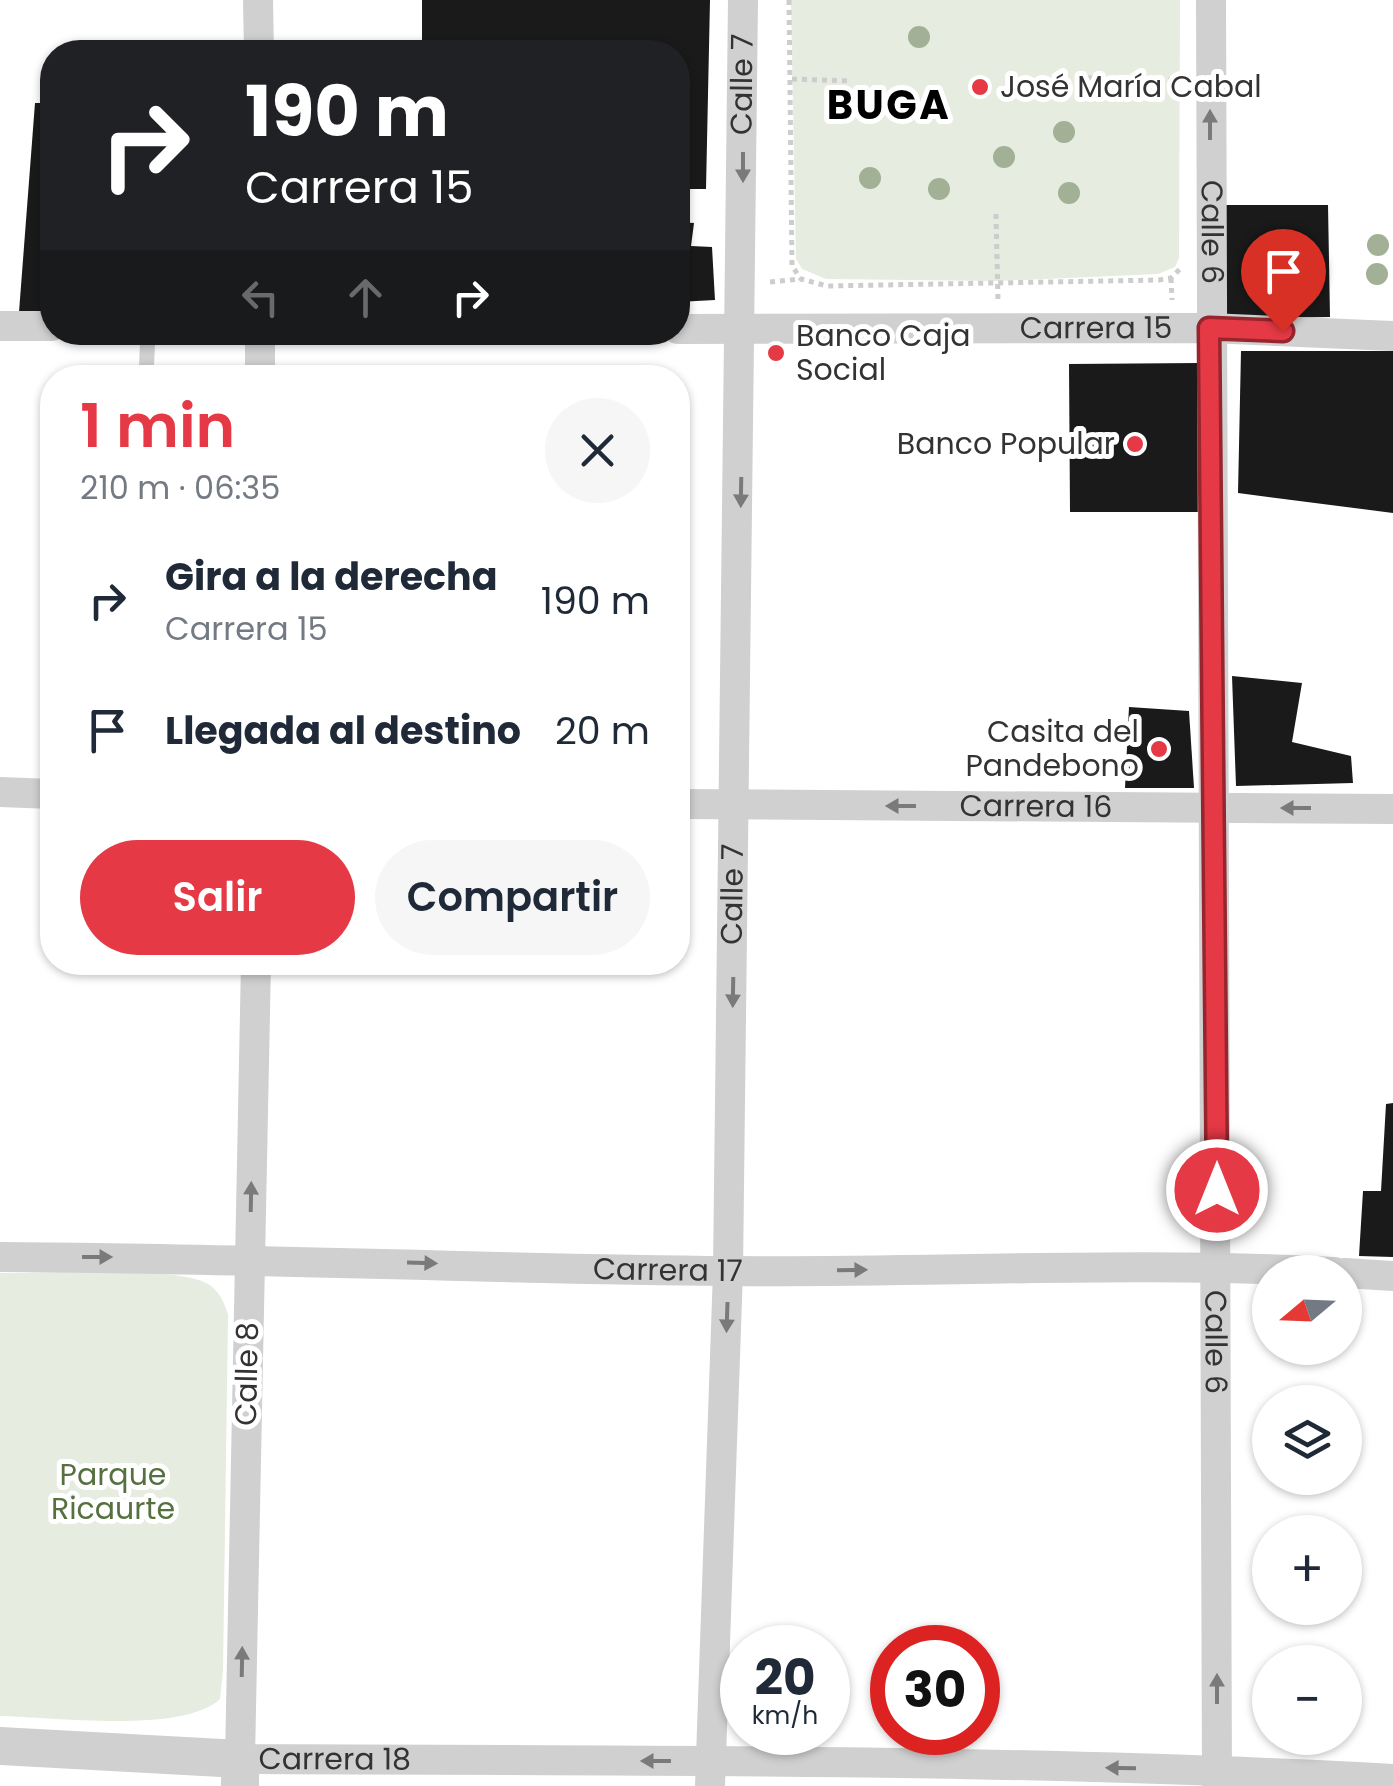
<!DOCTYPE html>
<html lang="es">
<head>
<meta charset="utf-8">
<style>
  body { margin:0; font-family:Poppins,sans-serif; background:#f6f6f7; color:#1f2937; height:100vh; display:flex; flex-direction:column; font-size:38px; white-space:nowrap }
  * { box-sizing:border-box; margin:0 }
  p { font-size:32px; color:#747a83 }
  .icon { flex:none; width:55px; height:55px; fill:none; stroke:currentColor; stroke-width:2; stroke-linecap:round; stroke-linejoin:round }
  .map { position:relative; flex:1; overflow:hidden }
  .panel { position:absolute; left:40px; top:365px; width:650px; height:610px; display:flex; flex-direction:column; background:#fff; border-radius:40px; box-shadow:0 2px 8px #0004 }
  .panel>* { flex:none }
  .top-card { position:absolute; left:40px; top:40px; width:650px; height:305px; border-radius:40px; box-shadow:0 2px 8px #0004; background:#202124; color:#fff; overflow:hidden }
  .needle { width:65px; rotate:251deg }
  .tools { position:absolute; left:1252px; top:1255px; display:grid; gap:20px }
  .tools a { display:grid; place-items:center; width:110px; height:110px; border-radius:50%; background:#fff; box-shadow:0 2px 8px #0004; font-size:50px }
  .speed { position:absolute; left:720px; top:1625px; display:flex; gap:20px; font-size:50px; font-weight:700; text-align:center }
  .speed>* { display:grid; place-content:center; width:130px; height:130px; border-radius:50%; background:#fff; box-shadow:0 2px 8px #0004; line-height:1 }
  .speed small { font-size:25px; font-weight:400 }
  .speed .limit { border:15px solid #d22; background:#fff; color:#111 }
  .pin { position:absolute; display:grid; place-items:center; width:85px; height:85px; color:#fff; margin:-102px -42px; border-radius:50% 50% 50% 0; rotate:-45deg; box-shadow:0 0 10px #0007 }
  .pin .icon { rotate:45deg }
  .me { position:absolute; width:110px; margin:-55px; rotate:0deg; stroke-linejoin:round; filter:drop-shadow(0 0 8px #0008) }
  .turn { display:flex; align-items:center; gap:35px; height:210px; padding:0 40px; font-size:45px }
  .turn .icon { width:130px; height:130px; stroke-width:2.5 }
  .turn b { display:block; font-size:70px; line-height:85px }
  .lanes { display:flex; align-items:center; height:95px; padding:0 40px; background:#0003; justify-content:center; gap:50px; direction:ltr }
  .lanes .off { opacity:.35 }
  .round { display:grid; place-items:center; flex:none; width:105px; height:105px; border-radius:52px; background:#f6f6f7 }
  .headline { display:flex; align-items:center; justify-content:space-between; height:170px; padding:0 40px }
  h1 { font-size:60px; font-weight:600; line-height:75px; color:#e63946 }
  .cta { display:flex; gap:20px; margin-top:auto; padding:20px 40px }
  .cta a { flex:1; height:115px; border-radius:60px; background:#e63946; color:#fff; font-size:40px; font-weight:600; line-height:115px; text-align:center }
  .cta a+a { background:#f6f6f7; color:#1f2937 }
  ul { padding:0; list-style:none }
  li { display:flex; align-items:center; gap:30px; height:130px; padding:0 40px }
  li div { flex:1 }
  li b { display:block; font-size:38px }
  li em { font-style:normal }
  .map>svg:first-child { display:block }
  .green { fill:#e6ecdf }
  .building { fill:#1a1a1a }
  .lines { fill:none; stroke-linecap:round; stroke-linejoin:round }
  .path { stroke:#cdcdcd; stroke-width:5; stroke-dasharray:5 5; stroke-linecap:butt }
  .service { stroke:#d0d0d0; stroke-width:15 }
  .minor { stroke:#d0d0d0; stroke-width:30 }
  .tertiary { stroke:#d0d0d0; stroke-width:38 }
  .tree { fill:#a2b095 }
  .oneway { fill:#7a7a7a }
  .route-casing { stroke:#96252e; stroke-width:25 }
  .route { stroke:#e63946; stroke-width:18 }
  .poi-dot { fill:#e63946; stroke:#fff; stroke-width:4 }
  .labels { text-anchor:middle; stroke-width:10; stroke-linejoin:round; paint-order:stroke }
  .street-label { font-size:30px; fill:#333; stroke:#fff }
  .poi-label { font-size:30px; fill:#333; stroke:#fff; text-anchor:start }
  .park-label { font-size:30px; fill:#56703f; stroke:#fff }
  .district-label { font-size:40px; font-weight:bold; letter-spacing:2.5px; fill:#000; stroke:#fff }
</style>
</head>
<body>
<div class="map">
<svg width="1393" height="1786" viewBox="0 0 1393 1786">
  <rect width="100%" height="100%" fill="#fff"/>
  <g class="green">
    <path d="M791 0H1180L1179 258 1175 267 1158 274 997 281 826 279 802 269 796 259Z"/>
    <path d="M0 1273C42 1274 177 1265 208 1284 220 1292 224 1302 228 1315L223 1670 220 1699C183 1734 53 1717 0 1716Z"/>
  </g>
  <g class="building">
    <path d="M422 0H710L706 189H678V52H422Z"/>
    <path d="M35 103H52V312H19Z"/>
    <path d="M1221 205H1328L1330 317 1221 319Z"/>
    <path d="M678 222 694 223 691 246 712 247 715 300 678 302Z"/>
    <path d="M1241 351H1393V513L1238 493Z"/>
    <path d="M1200 363 1201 512H1070L1069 364Z"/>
    <path d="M1232 676 1302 683 1292 742 1351 756 1353 783 1236 786Z"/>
    <path d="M1129 707 1189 711 1194 788H1125Z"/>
    <path d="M1393 1103V1257L1359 1256 1363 1191H1381L1386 1104Z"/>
  </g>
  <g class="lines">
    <g class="path">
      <path d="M789 0 792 266 801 279 827 286 1159 280 1171 278 1182 267"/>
      <path d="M1088 78 1180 80"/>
      <path d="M792 79 851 81"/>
      <path d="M996 214 998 301"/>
      <path d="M1171 278 1172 300"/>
      <path d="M770 282 801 279"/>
    </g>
    <path class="service" d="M146 378 148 332"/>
    <g class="minor">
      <path d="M258 0 259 52"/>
      <path id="s1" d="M1211 0 1217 1786"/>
      <path d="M0 326H52"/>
      <path id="s2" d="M678 329 1209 328 1393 336"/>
      <path d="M260 378V332"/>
      <path d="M0 792 52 794"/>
      <path id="s3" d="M678 804 1393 809"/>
      <path id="s4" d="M256 962 240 1759C624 1761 1009 1758 1393 1779"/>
      <path id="s5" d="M0 1257C243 1258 485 1269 728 1271 930 1273 1132 1261 1335 1272"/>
      <path d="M1345 1273 1393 1276"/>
      <path id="s6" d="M710 1786 728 1271 743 0"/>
    </g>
    <path class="tertiary" d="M0 1746 240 1759V1786"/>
  </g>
  <g class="tree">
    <circle cx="919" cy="37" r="11"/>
    <circle cx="1064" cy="132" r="11"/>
    <circle cx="1004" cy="157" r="11"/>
    <circle cx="870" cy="178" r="11"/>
    <circle cx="939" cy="189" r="11"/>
    <circle cx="1069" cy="193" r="11"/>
    <circle cx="1378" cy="245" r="11"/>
    <circle cx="1377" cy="274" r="11"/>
  </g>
  <defs><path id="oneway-solid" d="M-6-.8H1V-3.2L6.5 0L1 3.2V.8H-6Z" transform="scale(2.5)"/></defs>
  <g class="oneway">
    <use href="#oneway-solid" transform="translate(1210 125) rotate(-90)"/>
    <use href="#oneway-solid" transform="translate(743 167) rotate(90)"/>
    <use href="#oneway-solid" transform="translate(741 492) rotate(91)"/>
    <use href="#oneway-solid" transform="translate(901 806) rotate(-180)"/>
    <use href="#oneway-solid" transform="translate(1296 808) rotate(-180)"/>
    <use href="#oneway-solid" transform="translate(733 992) rotate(91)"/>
    <use href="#oneway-solid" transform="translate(251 1197) rotate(-89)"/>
    <use href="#oneway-solid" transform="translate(97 1257)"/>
    <use href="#oneway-solid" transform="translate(422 1263) rotate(2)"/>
    <use href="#oneway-solid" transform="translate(852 1270) rotate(-1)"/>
    <use href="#oneway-solid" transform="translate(727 1317) rotate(92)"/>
    <use href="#oneway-solid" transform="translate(242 1662) rotate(-89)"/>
    <use href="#oneway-solid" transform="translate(1217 1689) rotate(-90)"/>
    <use href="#oneway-solid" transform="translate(656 1761) rotate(-180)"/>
    <use href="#oneway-solid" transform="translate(1121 1768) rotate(-179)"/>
  </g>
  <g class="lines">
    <defs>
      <path id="route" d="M1217 1190 1209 328 1283 331"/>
    </defs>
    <use href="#route" class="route-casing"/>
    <use href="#route" class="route"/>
  </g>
  <g class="poi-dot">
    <circle cx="980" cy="87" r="10"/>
    <circle cx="776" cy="353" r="10"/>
    <circle cx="1135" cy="444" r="10"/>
    <circle cx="1159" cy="749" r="10"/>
  </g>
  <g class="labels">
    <g class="street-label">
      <text dy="10" stroke="none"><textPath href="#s6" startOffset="1702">Calle 7</textPath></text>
      <text dy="10" stroke="none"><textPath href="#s1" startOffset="232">Calle 6</textPath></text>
      <text dy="10" stroke="none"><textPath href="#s2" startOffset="418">Carrera 15</textPath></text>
      <text dy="10" stroke="none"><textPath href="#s3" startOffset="358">Carrera 16</textPath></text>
      <text dy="10" stroke="none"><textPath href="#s6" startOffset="892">Calle 7</textPath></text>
      <text dy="10" stroke="none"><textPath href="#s5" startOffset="668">Carrera 17</textPath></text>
      <text dy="10" stroke="none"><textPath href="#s1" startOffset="1342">Calle 6</textPath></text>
      <text transform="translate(247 1374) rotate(-89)" y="10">Calle 8</text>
      <text dy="10" stroke="none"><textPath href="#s4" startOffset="892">Carrera 18</textPath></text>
    </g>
    <g class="poi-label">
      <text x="1000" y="97">José María Cabal</text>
      <text x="796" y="346">Banco Caja<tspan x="796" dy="34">Social</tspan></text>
      <text x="1115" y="454" text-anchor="end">Banco Popular</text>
      <text x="1139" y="742" text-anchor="end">Casita del<tspan x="1139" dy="34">Pandebono</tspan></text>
    </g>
    <g class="park-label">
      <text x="113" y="1485">Parque<tspan x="113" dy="34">Ricaurte</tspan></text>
    </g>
    <g class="district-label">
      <text x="889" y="119">BUGA</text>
    </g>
  </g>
</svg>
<div class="tools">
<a><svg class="needle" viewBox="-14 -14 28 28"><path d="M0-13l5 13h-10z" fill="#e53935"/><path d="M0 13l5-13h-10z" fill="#747a83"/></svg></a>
<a><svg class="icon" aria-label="layers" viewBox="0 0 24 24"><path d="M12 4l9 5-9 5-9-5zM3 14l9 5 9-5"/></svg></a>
<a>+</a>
<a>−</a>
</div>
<div class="speed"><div>20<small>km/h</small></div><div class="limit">30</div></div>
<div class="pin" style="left:1283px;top:331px;background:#d93025"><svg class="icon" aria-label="arrive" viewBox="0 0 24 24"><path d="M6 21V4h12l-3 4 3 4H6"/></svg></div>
<svg class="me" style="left:1217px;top:1190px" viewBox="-20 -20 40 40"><circle r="17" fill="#e63946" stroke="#fff" stroke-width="3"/><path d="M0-11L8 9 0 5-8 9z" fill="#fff"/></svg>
<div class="top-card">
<div class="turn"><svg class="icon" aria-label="right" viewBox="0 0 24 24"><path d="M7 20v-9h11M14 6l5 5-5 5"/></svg><div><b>190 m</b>Carrera 15</div></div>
<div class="lanes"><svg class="icon off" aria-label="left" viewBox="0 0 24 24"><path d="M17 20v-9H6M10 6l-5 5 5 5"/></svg><svg class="icon off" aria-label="ahead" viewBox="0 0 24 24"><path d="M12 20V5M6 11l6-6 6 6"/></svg><svg class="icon" aria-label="right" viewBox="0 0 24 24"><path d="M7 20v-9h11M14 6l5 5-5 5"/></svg></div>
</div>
<section class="panel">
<div class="headline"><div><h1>1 min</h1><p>210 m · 06:35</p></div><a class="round"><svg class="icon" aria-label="close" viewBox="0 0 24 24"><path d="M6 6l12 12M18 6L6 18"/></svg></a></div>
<ul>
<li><svg class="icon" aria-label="right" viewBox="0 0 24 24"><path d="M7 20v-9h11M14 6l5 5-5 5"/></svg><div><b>Gira a la derecha</b><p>Carrera 15</p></div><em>190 m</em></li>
<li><svg class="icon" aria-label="arrive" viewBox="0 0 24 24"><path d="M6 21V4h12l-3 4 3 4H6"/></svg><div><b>Llegada al destino</b></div><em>20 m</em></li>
</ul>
<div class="cta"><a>Salir</a><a>Compartir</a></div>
</section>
</div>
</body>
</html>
